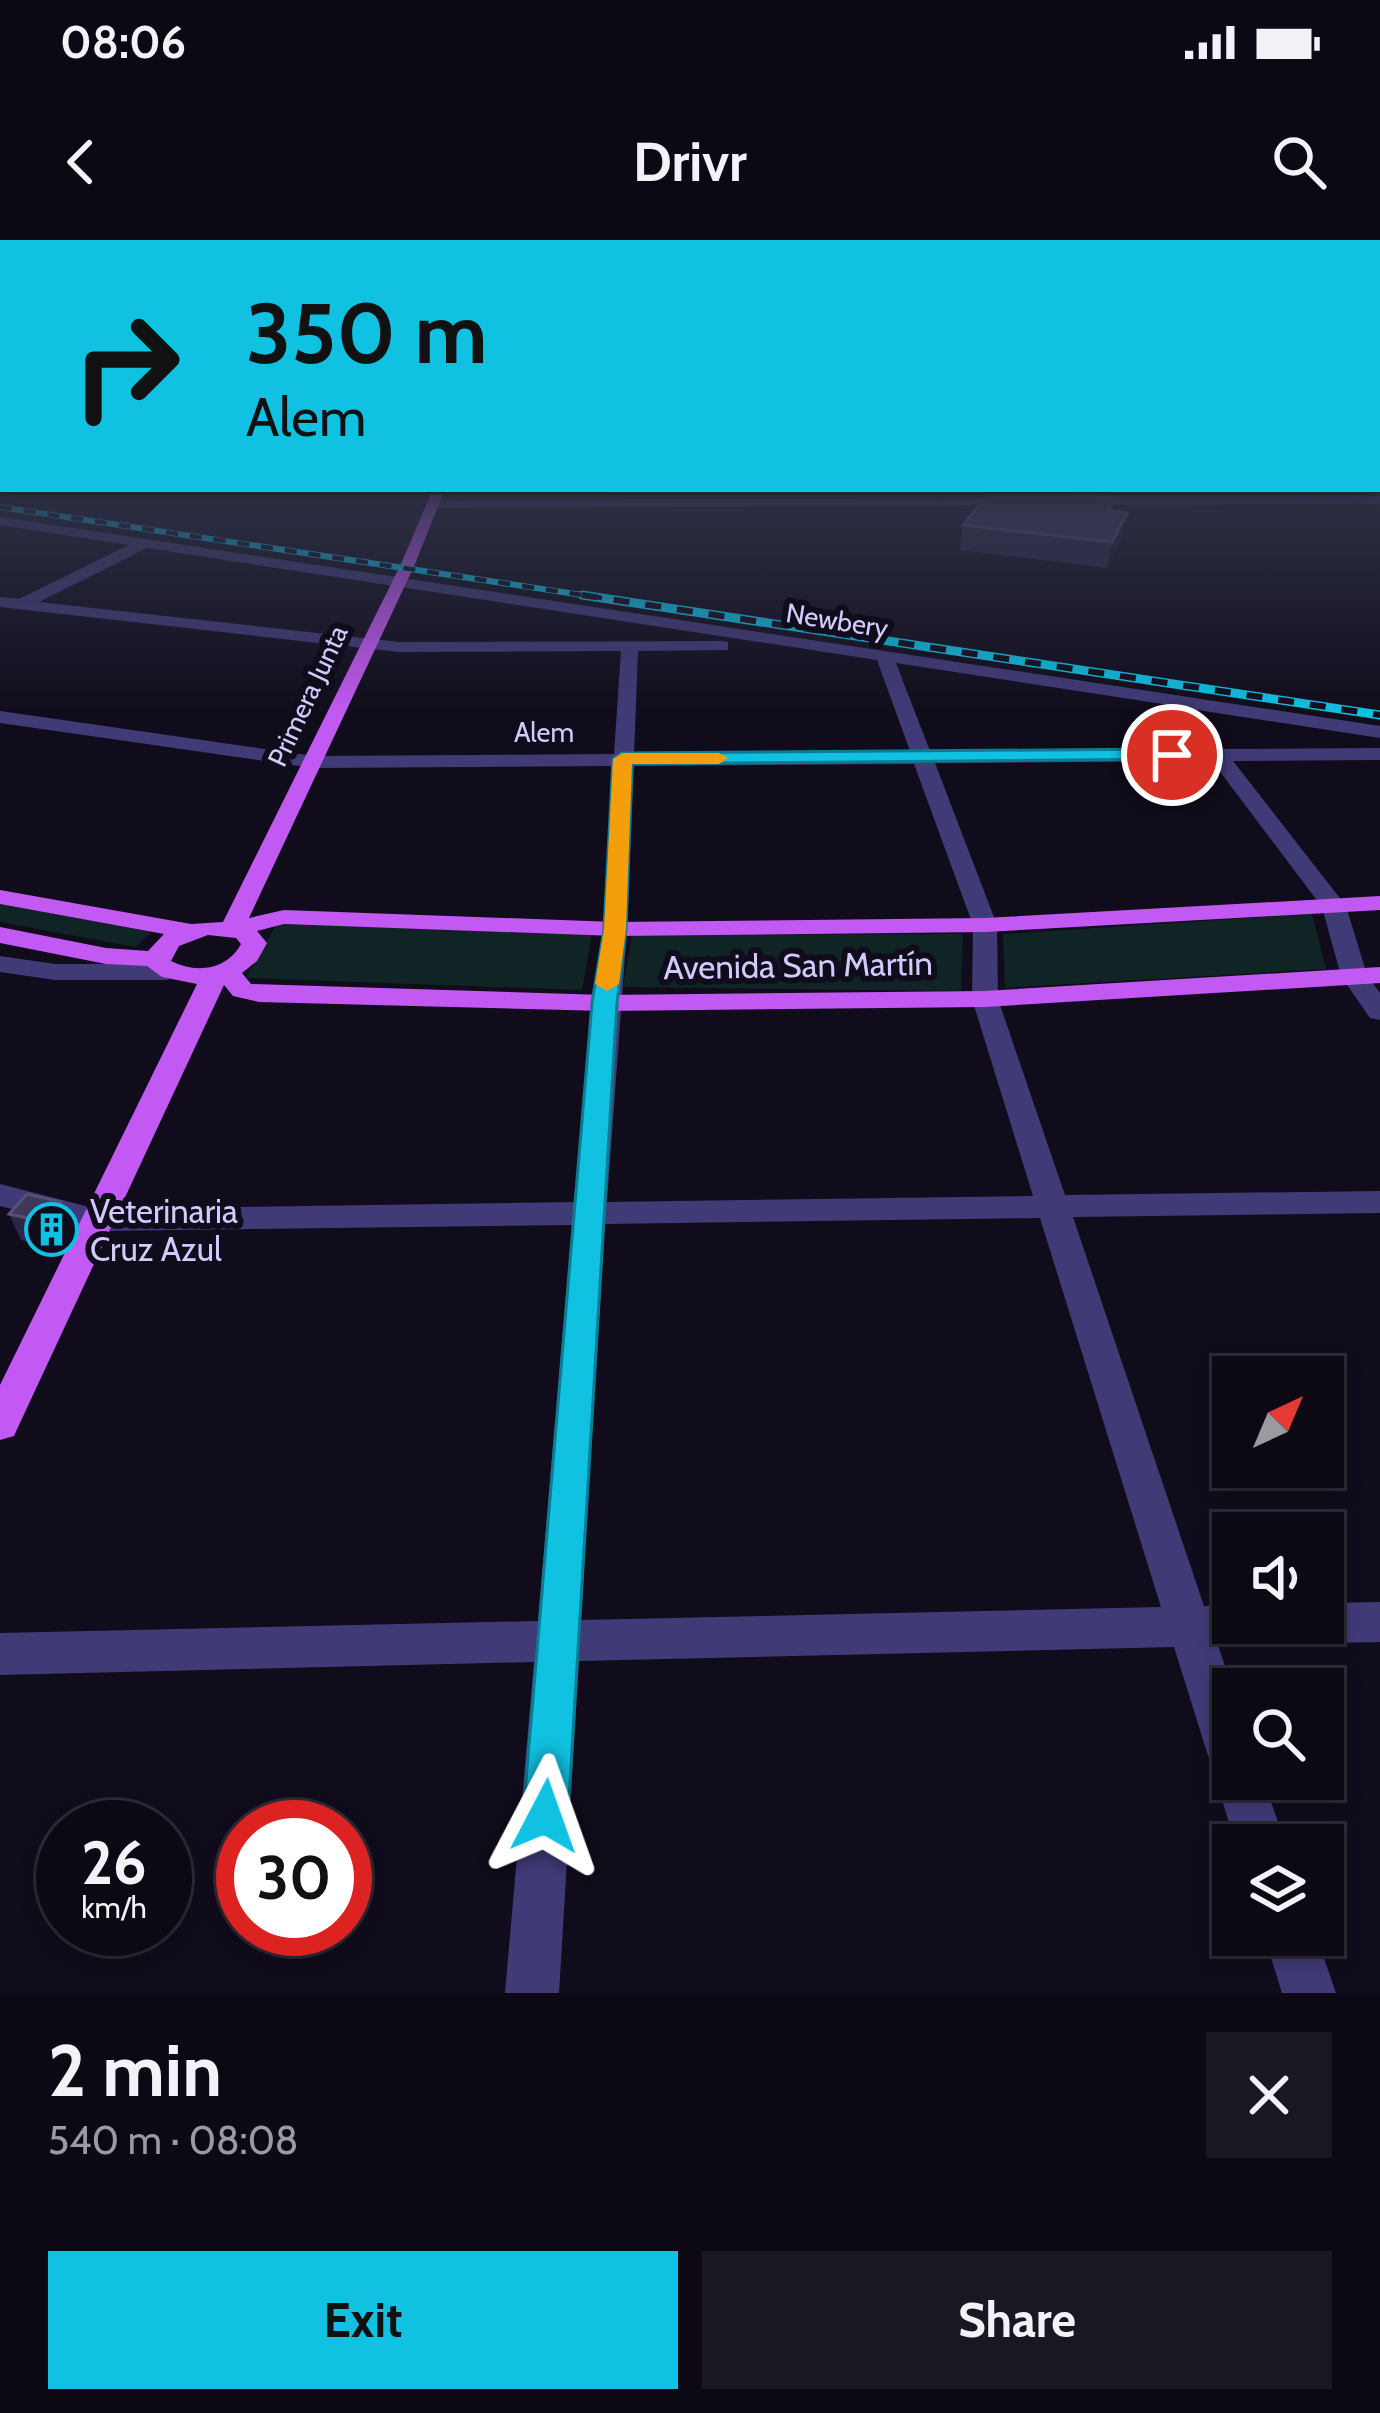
<!DOCTYPE html>
<html lang="en">
<head>
<meta charset="utf-8">
<style>
  body { margin:0; font-family:Cabin,sans-serif; background:#1a1722; color:#f1f3f6; height:100vh; display:flex; flex-direction:column; font-size:45px; white-space:nowrap }
  * { box-sizing:border-box; margin:0 }
  p { font-size:39px; color:#9a9aa0 }
  .icon { flex:none; width:66px; height:66px; fill:none; stroke:currentColor; stroke-width:2; stroke-linecap:round; stroke-linejoin:round }
  .map { position:relative; height:1753px; overflow:hidden }
  .drawer { display:flex; flex-direction:column; background:#0c0914; flex:1 }
  .drawer>* { flex:none }
  .banner { position:absolute; left:0px; top:0px; width:1380px; height:252px; box-shadow:0 6px 18px #0003,0 0 0 3px #2c2a34; background:#10c1e2; color:#111; overflow:hidden }
  .needle { width:78px; rotate:44deg }
  .tools { position:absolute; left:1212px; top:1116px; display:grid; gap:24px }
  .tools a { display:grid; place-items:center; width:132px; height:132px; border-radius:0px; background:#0c0914; box-shadow:0 6px 18px #0003,0 0 0 3px #2c2a34; font-size:60px }
  .speed { position:absolute; left:36px; top:1560px; display:flex; gap:24px; font-size:60px; font-weight:700; text-align:center }
  .speed>* { display:grid; place-content:center; width:156px; height:156px; border-radius:50%; background:#0c0914; box-shadow:0 6px 18px #0003,0 0 0 3px #2c2a34; line-height:1 }
  .speed small { font-size:30px; font-weight:400 }
  .speed .limit { border:18px solid #d22; background:#fff; color:#111 }
  .pin { position:absolute; display:grid; place-items:center; width:102px; height:102px; color:#fff; margin:-51px; border:6px solid #fff; border-radius:50%; box-shadow:0 3px 12px #0007 }
  .me { position:absolute; width:132px; margin:-66px; rotate:4deg; stroke-linejoin:round; filter:drop-shadow(0 0 9px #0008) }
  .turn { display:flex; align-items:center; gap:42px; height:252px; padding:0 48px; font-size:54px }
  .turn .icon { width:156px; height:156px; stroke-width:2.5 }
  .turn b { display:block; font-size:84px; line-height:102px }
  .round { display:grid; place-items:center; flex:none; width:126px; height:126px; border-radius:0px; background:#1a1722 }
  .head { display:flex; align-items:center; justify-content:space-between; height:204px; padding:0 48px }
  h1 { font-size:72px; font-weight:700; line-height:90px }
  .action { display:flex; gap:24px; margin-top:auto; padding:24px 48px }
  .action a { flex:1; height:138px; border-radius:0px; background:#10c1e2; color:#111; font-size:48px; font-weight:700; line-height:138px; text-align:center }
  .action a+a { background:#1a1722; color:#f1f3f6 }
  .status { display:flex; justify-content:space-between; align-items:center; height:84px; padding:0 60px; background:#0c0914; direction:ltr }
  .status svg { height:33px; fill:currentColor }
  header { display:flex; justify-content:space-between; align-items:center; height:156px; padding:0 48px; background:#0c0914; font-size:54px; font-weight:700 }
  .map>svg:first-child { display:block }
  .green { fill:#102425 }
  .lines { fill:none; stroke-linecap:round; stroke-linejoin:round }
  .minor { fill:#403a77; fill-rule:evenodd }
  .major { fill:#c359f3; fill-rule:evenodd }
  .rail-far1-casing { stroke:#10c1e2; stroke-width:6 }
  .rail-casing { stroke:#10c1e2; stroke-width:9 }
  .rail-far1 { stroke:#100c1b; stroke-width:4.5; stroke-dasharray:12; stroke-linecap:butt }
  .rail { stroke:#100c1b; stroke-width:6; stroke-dasharray:16; stroke-linecap:butt }
  .wall { fill:#2e2648 }
  .shaded-wall { fill:#1b142e }
  .building { fill:#40385c; stroke:#574f75; stroke-width:3 }
  .route { fill:#10c1e2; stroke:#0a7d93; stroke-width:3 }
  .slow { fill:#f59e0b }
  .labels { text-anchor:middle; stroke-width:12; stroke-linejoin:round; paint-order:stroke }
  .far-street-label { font-size:27px; fill:#d3cafb; stroke:#100c1b }
  .street-label { font-size:33px; fill:#d3cafb; stroke:#100c1b }
  .poi-label { font-size:33px; fill:#d3cafb; stroke:#100c1b; text-anchor:start }
</style>
</head>
<body>
<div class="status"><b>08:06</b><svg viewBox="0 0 49 12"><path d="M0 12V9h3v3zM5 12V6h3v6zM10 12V3h3v9zM15 12V0h3v12zM26 1h20v11H26zM47 4h2v5h-2z"/></svg></div>
<header><svg class="icon" aria-label="back" viewBox="0 0 24 24"><path d="M15 5l-7 7 7 7"/></svg>Drivr<svg class="icon" aria-label="search" viewBox="0 0 24 24"><circle cx="10" cy="10" r="6"/><path d="M15 15l6 6"/></svg></header>
<div class="map">
<svg width="1380" height="1753" viewBox="0 0 1380 1753">
  <rect width="100%" height="100%" fill="#100c1b"/>
  <g class="green">
    <path d="M453 249H610L609 259H448Z"/>
    <path d="M0 664 152 692 135 707 0 682Z"/>
    <path d="M1312 674 1326 729 1005 748 1003 694Z"/>
    <path d="M277 684 592 694 582 750 246 738Z"/>
    <path d="M963 694 961 751 623 747 632 695Z"/>
  </g>
  <g class="lines">
    <g class="minor">
      <rect x="1377" y="230" width="3" height="6"/>
      <path d="M1380 256V264L1074 265 1067 261 1074 257Z"/>
      <path d="M1020 258 1025 265 432 268 425 264 432 260Z"/>
      <path d="M0 277 1380 486V498L1191 469 1223 509 1380 508V520L1233 521 1346 666 1367 735 1380 753V780L1370 778 1341 736 1322 667 1212 521 935 523 997 685 998 759 1065 955 1380 951V973L1073 977 1204 1366 1233 1365V1383H1323V1363L1380 1362V1402L1218 1405 1233 1450V1539H1263L1286 1605H1236L1174 1407 579 1421 559 1753H505L534 1422 0 1435V1393L538 1381 572 985 97 991 0 966V944L97 969 574 962 603 689 613 526 314 528 0 483V471L314 516 614 514 621 411 399 412 0 367V357L19 359 129 305 0 285ZM147 308 877 420 910 511 634 514 638 411 728 410V402L722 401 399 402 39 362ZM896 423 1169 465 1203 509 930 511ZM914 524 973 685 972 759 1033 956 607 962 627 689 634 526ZM1040 978 1161 1367 581 1380 605 984Z"/>
      <path d="M0 716 55 724H167L180 732 167 740H55L0 732Z"/>
      <path d="M1264 1695H1316L1336 1753H1282Z"/>
    </g>
    <path class="major" d="M433 249H445L415 324 249 678 284 670 615 682 985 678 1380 656V670L985 692 615 696 284 684 257 691 267 703 257 721 242 733 251 744 605 755 985 751 1380 727V743L985 767 605 771 259 762 233 756 224 745 19 1185 14 1196 0 1200V1145L197 744 162 737 147 726 106 724 0 703V687L106 708 148 711 164 694 0 664V650L191 684 223 682 401 324ZM208 695 236 698 241 704C227 730 196 734 171 721L179 706Z"/>
    <defs>
      <path id="rail-far1" d="M0 267 602 358"/>
      <path id="rail" d="M582 355 1380 475"/>
    </defs>
    <use href="#rail-far1" class="rail-far1-casing"/>
    <use href="#rail" class="rail-casing"/>
    <use href="#rail-far1" class="rail-far1"/>
    <use href="#rail" class="rail"/>
  </g>
  <g class="wall">
    <path d="M1115 258 1112 272 1122 297 1107 328 960 310 963 285Z"/>
    <path d="M9 974 72 989 57 1009 21 1000Z"/>
  </g>
  <g class="shaded-wall">
    <path d="M1127 273 1122 297 1107 328 1112 302Z"/>
    <path d="M61 962 72 989 57 1009 46 982Z"/>
  </g>
  <g class="building">
    <path d="M993 249H1017L1115 258 1108 271 1127 273 1112 302 963 285Z"/>
    <path d="M27 954 61 962 46 982 9 974Z"/>
  </g>
  <linearGradient id="sky" x2="0" y2="1"><stop stop-color="#09070f"/><stop offset="0.48" stop-color="#31344a"/><stop offset="1" stop-color="#31344a" stop-opacity="0"/></linearGradient>
  <rect width="1380" height="475" fill="url(#sky)"/>
  <path class="route" d="M1172 509 1182 515 1179 519 632 524 626 689 617 763 568 1576 561 1592 545 1599 530 1592 523 1576 592 763 604 689 613 519 622 513Z"/>
  <path class="slow" d="M622 513H719L728 518 719 524H632L626 689 619 744 607 751 595 744 604 689 613 519Z"/>
  <defs>
    <symbol id="building-ring" viewBox="-11 -11 22 22"><circle r="9.5" fill="#100c1b" stroke="#10c1e2" stroke-width="1.5"/><path d="M-4-6H4V6H1V3H-1V6H-4ZM-2.5-4.3h1.7v1.8h-1.7ZM.8-4.3h1.7v1.8H.8ZM-2.5-1h1.7V.8h-1.7ZM.8-1h1.7V.8H.8Z" fill="#10c1e2"/></symbol>
  </defs>
  <g fill-rule="evenodd">
    <use href="#building-ring" x="22" y="960" width="59" height="59"/>
  </g>
  <g class="labels">
    <g class="far-street-label">
      <text transform="translate(837 381) rotate(9)" y="9">Newbery</text>
      <text transform="translate(308 456) rotate(-65)" y="9">Primera Junta</text>
      <text x="544" y="502">Alem</text>
    </g>
    <g class="street-label">
      <text transform="translate(798 725) rotate(-1)" y="12">Avenida San Martín</text>
    </g>
    <g class="poi-label">
      <text x="90" y="983">Veterinaria<tspan x="90" dy="38">Cruz Azul</tspan></text>
    </g>
  </g>
</svg>
<div class="tools">
<a><svg class="needle" viewBox="-14 -14 28 28"><path d="M0-13l5 13h-10z" fill="#e53935"/><path d="M0 13l5-13h-10z" fill="#9a9aa0"/></svg></a>
<a><svg class="icon" aria-label="sound" viewBox="0 0 24 24"><path d="M4 9h4l5-4v14l-5-4H4zM17 9q2 3 0 6"/></svg></a>
<a><svg class="icon" aria-label="search" viewBox="0 0 24 24"><circle cx="10" cy="10" r="6"/><path d="M15 15l6 6"/></svg></a>
<a><svg class="icon" aria-label="layers" viewBox="0 0 24 24"><path d="M12 4l9 5-9 5-9-5zM3 14l9 5 9-5"/></svg></a>
</div>
<div class="speed"><div>26<small>km/h</small></div><div class="limit">30</div></div>
<div class="pin" style="left:1172px;top:515px;background:#d93025"><svg class="icon" aria-label="arrive" viewBox="0 0 24 24"><path d="M6 21V4h12l-3 4 3 4H6"/></svg></div>
<svg class="me" style="left:545px;top:1576px" viewBox="-20 -20 40 40"><path d="M0-17L14 15 0 8-14 15z" fill="#10c1e2" stroke="#fff" stroke-width="4"/></svg>
<div class="banner">
<div class="turn"><svg class="icon" aria-label="right" viewBox="0 0 24 24"><path d="M7 20v-9h11M14 6l5 5-5 5"/></svg><div><b>350 m</b>Alem</div></div>
</div>
</div>
<section class="drawer">
<div class="head"><div><h1>2 min</h1><p>540 m · 08:08</p></div><a class="round"><svg class="icon" aria-label="close" viewBox="0 0 24 24"><path d="M6 6l12 12M18 6L6 18"/></svg></a></div>
<div class="action"><a>Exit</a><a>Share</a></div>
</section>
</body>
</html>
